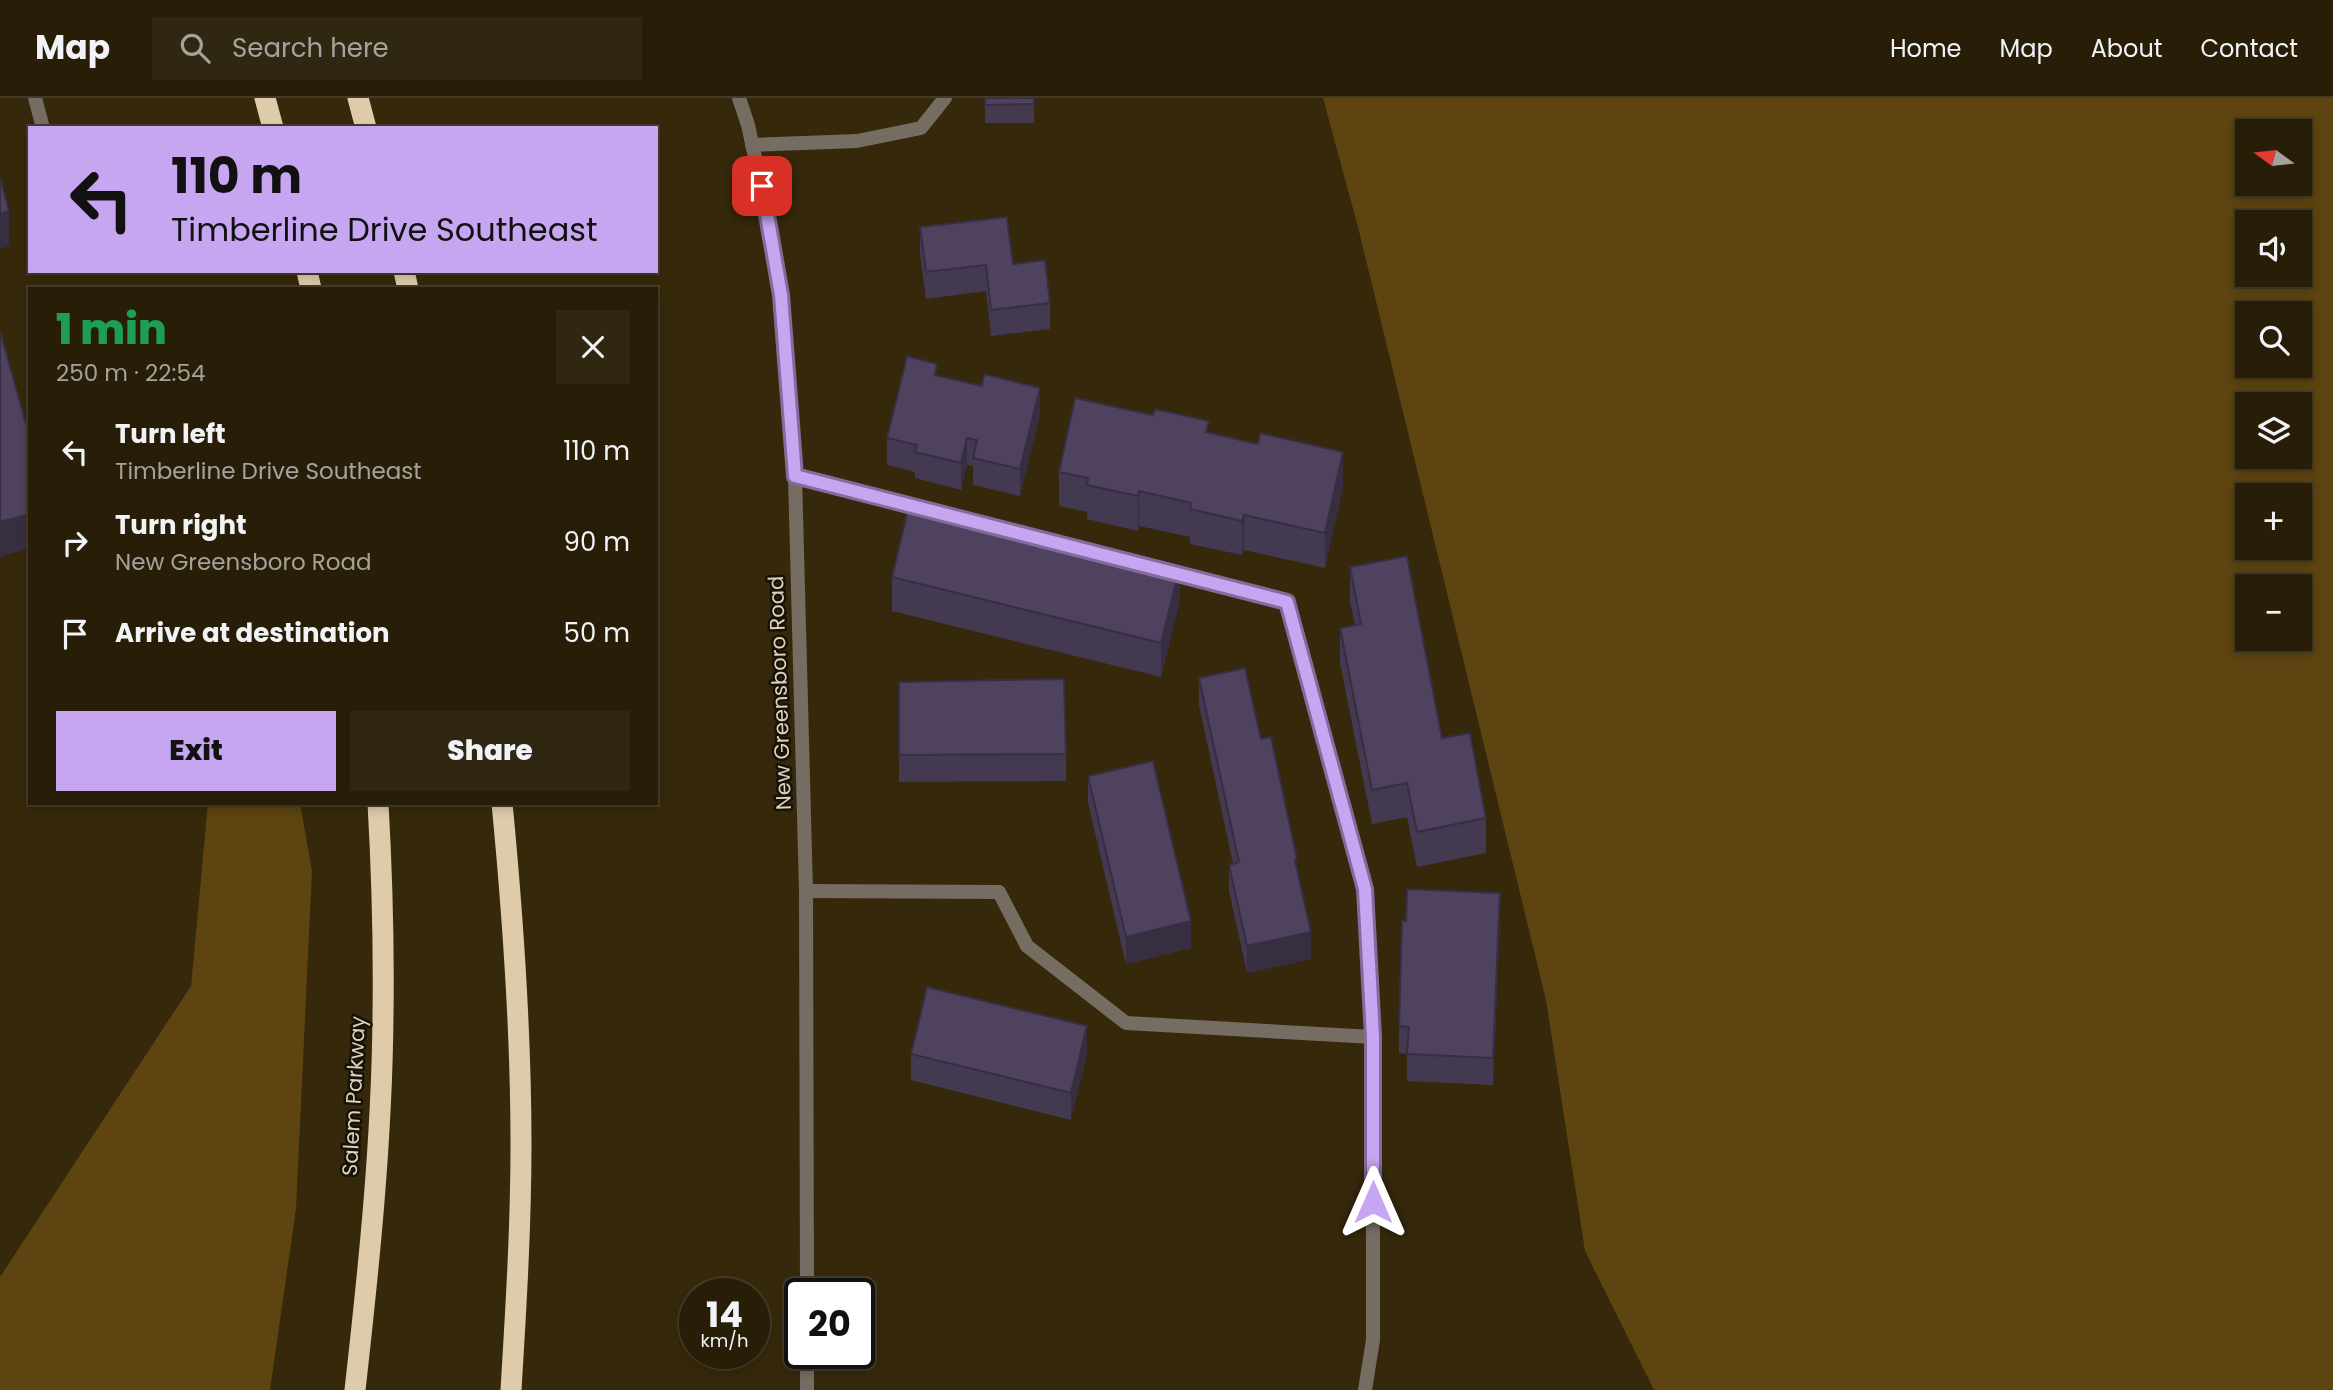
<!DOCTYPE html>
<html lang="en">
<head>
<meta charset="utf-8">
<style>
  body { margin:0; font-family:Poppins,sans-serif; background:#302712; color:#f1f3f6; height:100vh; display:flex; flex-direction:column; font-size:26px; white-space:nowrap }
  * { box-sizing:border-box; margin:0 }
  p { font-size:23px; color:#a5a29c }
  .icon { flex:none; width:38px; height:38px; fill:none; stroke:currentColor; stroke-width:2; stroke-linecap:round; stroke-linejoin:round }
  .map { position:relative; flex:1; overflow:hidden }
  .drawer { position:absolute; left:28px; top:189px; width:630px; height:518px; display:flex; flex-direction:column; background:#281e08; border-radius:0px; box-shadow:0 4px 10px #0003,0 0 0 2px #443c29 }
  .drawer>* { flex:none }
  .top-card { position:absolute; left:28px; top:28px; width:630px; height:147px; border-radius:0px; box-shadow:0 4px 10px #0003,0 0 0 2px #443c29; background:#c6a6f0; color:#111; overflow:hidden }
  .needle { width:46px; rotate:285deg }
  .controls { position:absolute; left:2235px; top:21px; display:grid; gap:14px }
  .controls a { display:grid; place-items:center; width:77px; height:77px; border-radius:0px; background:#281e08; box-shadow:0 4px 10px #0003,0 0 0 2px #443c29; font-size:35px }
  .speed { position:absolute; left:679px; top:1180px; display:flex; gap:14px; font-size:35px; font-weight:700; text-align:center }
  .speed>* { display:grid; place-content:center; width:91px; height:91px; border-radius:50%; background:#281e08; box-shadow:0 4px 10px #0003,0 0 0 2px #443c29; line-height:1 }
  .speed small { font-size:18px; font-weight:400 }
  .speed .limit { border:4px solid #111; border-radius:10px; background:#fff; color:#111 }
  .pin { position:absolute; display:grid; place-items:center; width:60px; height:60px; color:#fff; margin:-30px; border-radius:14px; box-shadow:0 4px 10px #0006 }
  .me { position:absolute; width:77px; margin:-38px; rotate:0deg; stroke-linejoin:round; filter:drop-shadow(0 0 5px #0008) }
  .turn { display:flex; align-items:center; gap:24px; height:147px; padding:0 28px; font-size:32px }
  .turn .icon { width:91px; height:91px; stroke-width:2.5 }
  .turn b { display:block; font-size:49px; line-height:60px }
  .round { display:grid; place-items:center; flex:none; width:74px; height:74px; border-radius:0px; background:#302712 }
  .headline { display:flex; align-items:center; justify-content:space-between; height:119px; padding:0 28px }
  h1 { font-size:42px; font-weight:800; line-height:52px; color:#1e9e55 }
  .button { display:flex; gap:14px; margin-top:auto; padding:14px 28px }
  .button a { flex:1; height:80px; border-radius:0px; background:#c6a6f0; color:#111; font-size:28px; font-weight:800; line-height:80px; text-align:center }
  .button a+a { background:#302712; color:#f1f3f6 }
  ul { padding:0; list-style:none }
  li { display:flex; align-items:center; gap:21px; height:91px; padding:0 28px }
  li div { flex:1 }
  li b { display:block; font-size:26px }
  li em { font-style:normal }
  header { display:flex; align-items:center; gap:42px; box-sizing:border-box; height:98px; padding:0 35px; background:#281e08; border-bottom:2px solid #443c29 }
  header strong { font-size:33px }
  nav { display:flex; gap:38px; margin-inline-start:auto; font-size:24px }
  .search { width:490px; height:63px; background:#302712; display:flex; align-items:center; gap:18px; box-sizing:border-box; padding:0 24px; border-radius:0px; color:#a5a29c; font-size:26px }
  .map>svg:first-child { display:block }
  .green { fill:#5d4410; fill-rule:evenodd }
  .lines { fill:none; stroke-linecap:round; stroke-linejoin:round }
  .service { stroke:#756d61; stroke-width:14 }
  .minor { stroke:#756d61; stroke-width:14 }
  .motorway { stroke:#ddcbaa; stroke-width:21 }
  .wall { fill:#433951 }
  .shaded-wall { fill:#372e42 }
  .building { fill:#4e425e; stroke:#372e42; stroke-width:2 }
  .route-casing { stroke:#816c9c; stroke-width:18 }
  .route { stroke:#c6a6f0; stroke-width:12 }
  .labels { text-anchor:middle; stroke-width:5; stroke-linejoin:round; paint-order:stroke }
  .street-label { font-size:21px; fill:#dbd2c1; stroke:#181206 }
</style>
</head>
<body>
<header>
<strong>Map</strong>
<div class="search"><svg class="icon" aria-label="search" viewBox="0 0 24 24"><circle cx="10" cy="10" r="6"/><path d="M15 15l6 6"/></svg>Search here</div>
<nav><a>Home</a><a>Map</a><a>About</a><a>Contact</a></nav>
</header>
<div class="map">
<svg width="2333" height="1292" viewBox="0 0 2333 1292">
  <rect width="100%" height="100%" fill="#36280b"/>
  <g class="green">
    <path d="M1323 0H2333V1292H1654L1585 1153 1546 902 1358 129ZM2247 33H2300V86H2247ZM2247 124H2300V177H2247ZM2247 215H2300V268H2247ZM2247 306H2300V359H2247ZM2247 397H2300V450H2247ZM2247 488H2300V541H2247Z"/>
    <path d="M208 705H300L312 773 296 1111 270 1292H0V1179L191 888Z"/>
  </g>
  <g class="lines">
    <g class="service">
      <path d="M35 0 43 30"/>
      <path d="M752 47 857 43 921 30 945 0"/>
      <path d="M795 378 926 412"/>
      <path d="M1162 472 1287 504 1365 791 1373 939V1242L1365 1292"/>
      <path d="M806 793 999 794 1027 848 1126 925 1373 939"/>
    </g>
    <g class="minor">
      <path d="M739 0 748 27 766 109 781 197 795 378 806 793 807 1195"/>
      <path d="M807 1255V1292"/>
    </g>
    <g class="motorway">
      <path d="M265 0 273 30"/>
      <path d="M358 0 366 30"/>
      <path d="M307 173 311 191"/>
      <path d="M404 173 408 191"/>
      <path d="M502 705C513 819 521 933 521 1046 521 1128 516 1210 511 1292"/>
      <path d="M355 1292C369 1168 382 1042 383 917 384 846 382 776 378 705"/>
    </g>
  </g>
  <g class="wall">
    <path d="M985 0 1034 6V25H985Z"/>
    <path d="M920 129 1013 166 1050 205V231L991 238 986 193 926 201 920 156Z"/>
    <path d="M937 277 1040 316 1020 398 973 387V368L967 367 961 392 915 380V374L887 367V340Z"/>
    <path d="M1209 335 1343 389 1325 470 1244 452 1242 457 1190 446V439L1139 428 1138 433 1087 421V414L1059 408V374Z"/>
    <path d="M1350 469 1486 720V755L1417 769 1407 719 1372 726 1340 565V530L1355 527 1350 504Z"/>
    <path d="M892 479 1180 502 1161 579 892 513Z"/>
    <path d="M1199 580 1261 641 1297 771 1311 861 1247 875 1229 793V767L1233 766 1199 607Z"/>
    <path d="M899 584 1066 656V683L899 684Z"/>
    <path d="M1088 678 1191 850 1126 866 1088 705Z"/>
    <path d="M1500 822 1493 987 1407 983V956L1399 955V928Z"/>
    <path d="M1087 955 1071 1022 911 982V956Z"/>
  </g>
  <g class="shaded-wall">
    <path d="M9 113V148L0 151V116Z"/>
    <path d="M1040 290V316L1020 398V371Z"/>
    <path d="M967 340V367L961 392V365Z"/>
    <path d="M1343 354V389L1325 470V435Z"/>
    <path d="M1139 393V428L1138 433V398Z"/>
    <path d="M30 416V450L0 459V424Z"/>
    <path d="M1244 417V452L1242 457V423Z"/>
    <path d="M1180 468V502L1161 579V545Z"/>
    <path d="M1500 795V822L1493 987V960Z"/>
    <path d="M1191 823V850L1126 866V839Z"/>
    <path d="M1311 834V861L1247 875V848Z"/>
    <path d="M1087 928V955L1071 1022V995Z"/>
  </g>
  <g class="building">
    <path d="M985 0H1034V6L985 7Z"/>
    <path d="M0 79 9 113 0 116Z"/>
    <path d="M1007 119 1013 166 1045 162 1050 205 991 212 986 167 926 174 920 129Z"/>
    <path d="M0 233 30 340V416L0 424Z"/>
    <path d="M907 258 937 266 935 277 982 288 984 276 1040 290 1020 371 973 360 977 342 967 340 961 365 915 354 917 347 887 340Z"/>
    <path d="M1075 300 1153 317 1155 311 1209 323 1206 334 1258 346 1260 335 1343 354 1325 435 1244 417 1242 423 1190 411 1191 405 1139 393 1138 398 1087 387 1088 380 1059 374Z"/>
    <path d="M910 403 1180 468 1161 545 892 479Z"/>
    <path d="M1407 458 1442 640 1470 635 1486 720 1417 734 1407 685 1372 692 1340 530 1361 526 1350 469Z"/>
    <path d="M1245 570 1261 641 1271 639 1297 761 1295 762 1311 834 1247 848 1229 767 1239 764 1199 580Z"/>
    <path d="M1064 581 1066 656 899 657V584Z"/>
    <path d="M1153 663 1191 823 1126 839 1088 678Z"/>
    <path d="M1407 791 1500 795 1493 960 1407 956 1409 929 1399 928 1402 823H1406Z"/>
    <path d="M927 889 1087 928 1071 995 911 956Z"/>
  </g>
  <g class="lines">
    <defs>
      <path id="route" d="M762 88 781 197 795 378 1287 504 1365 791 1373 939V1104"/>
    </defs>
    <use href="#route" class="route-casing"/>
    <use href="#route" class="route"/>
  </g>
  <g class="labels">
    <g class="street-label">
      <text transform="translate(780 595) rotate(-92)" y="7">New Greensboro Road</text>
      <text transform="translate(354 998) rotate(-87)" y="7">Salem Parkway</text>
    </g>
  </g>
</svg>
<div class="controls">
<a><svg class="needle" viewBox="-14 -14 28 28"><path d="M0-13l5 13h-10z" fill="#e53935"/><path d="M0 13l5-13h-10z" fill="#a5a29c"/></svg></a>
<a><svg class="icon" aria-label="sound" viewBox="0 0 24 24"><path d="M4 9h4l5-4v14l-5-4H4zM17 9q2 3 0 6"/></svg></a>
<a><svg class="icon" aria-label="search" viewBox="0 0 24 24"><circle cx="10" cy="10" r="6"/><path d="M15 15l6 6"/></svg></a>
<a><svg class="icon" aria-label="layers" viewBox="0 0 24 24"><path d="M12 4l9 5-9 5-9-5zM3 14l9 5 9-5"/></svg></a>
<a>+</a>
<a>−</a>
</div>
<div class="speed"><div>14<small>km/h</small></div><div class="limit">20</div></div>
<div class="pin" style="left:762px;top:88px;background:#d93025"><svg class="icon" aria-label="arrive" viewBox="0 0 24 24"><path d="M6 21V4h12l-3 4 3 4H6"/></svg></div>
<svg class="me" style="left:1373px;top:1104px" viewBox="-20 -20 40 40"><path d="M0-17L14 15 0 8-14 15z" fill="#c6a6f0" stroke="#fff" stroke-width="4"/></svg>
<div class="top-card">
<div class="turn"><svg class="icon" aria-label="left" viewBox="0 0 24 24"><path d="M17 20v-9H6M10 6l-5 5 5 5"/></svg><div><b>110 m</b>Timberline Drive Southeast</div></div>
</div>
<section class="drawer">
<div class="headline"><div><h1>1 min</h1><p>250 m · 22:54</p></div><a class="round"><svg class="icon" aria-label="close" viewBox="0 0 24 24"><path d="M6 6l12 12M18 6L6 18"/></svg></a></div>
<ul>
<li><svg class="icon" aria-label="left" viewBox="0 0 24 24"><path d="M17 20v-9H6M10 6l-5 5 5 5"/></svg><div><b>Turn left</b><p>Timberline Drive Southeast</p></div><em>110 m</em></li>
<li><svg class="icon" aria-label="right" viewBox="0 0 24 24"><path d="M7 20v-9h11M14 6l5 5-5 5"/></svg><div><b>Turn right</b><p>New Greensboro Road</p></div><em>90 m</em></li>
<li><svg class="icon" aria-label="arrive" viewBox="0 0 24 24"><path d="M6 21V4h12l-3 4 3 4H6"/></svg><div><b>Arrive at destination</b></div><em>50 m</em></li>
</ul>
<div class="button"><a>Exit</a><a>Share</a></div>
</section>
</div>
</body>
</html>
